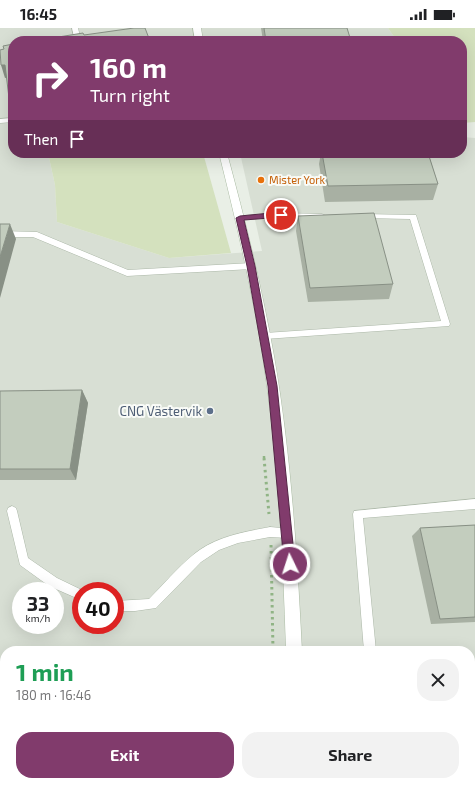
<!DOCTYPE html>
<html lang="en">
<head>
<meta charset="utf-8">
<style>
  body { margin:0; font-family:"Exo 2",sans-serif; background:#f2f2f2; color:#202124; height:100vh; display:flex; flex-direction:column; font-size:15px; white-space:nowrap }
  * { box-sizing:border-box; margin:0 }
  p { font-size:13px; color:#757577 }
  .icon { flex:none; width:22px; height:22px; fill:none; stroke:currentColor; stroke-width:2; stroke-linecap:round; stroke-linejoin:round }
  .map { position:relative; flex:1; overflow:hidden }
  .side { position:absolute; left:0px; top:618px; width:475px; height:140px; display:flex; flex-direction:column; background:#fff; border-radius:16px 16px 0 0; box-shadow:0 4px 16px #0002 }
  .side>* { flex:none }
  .top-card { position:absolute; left:8px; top:8px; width:459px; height:122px; border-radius:16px; box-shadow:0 4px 16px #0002; background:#813b6c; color:#fff; overflow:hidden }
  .speed { position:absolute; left:12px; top:554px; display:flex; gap:8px; font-size:20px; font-weight:700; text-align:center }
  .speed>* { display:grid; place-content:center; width:52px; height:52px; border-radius:50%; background:#fff; box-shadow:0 4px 16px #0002; line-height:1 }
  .speed small { font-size:10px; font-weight:400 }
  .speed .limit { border:6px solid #d22; background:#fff; color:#111 }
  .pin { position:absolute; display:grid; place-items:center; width:34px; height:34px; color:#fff; margin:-17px; border:2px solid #fff; border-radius:50%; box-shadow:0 1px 4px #0007 }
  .me { position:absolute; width:44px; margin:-22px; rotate:356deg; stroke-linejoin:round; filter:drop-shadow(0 0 3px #0008) }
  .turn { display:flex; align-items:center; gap:14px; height:84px; padding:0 16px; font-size:18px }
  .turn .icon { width:52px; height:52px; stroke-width:2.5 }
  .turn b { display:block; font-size:28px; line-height:34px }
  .then { display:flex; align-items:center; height:38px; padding:0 16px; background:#0003; gap:8px; font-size:15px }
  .round { display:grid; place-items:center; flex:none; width:42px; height:42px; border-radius:16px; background:#f2f2f2 }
  .overview { display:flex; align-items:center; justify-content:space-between; height:68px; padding:0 16px }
  h1 { font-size:24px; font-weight:700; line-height:30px; color:#1e9e55 }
  .button { display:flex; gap:8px; margin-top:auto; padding:8px 16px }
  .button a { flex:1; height:46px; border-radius:16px; background:#813b6c; color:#fff; font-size:16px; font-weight:700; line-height:46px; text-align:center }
  .button a+a { background:#f2f2f2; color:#202124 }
  .status { display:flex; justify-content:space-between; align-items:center; height:28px; padding:0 20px; background:#fff; direction:ltr }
  .status svg { height:11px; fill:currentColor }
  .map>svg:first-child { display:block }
  .built { fill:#d8dfd4; fill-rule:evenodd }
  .green { fill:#d4e1be }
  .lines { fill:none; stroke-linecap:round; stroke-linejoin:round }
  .lane-casing { stroke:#acb8a8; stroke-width:1 }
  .secondary-casing { stroke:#aabba3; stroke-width:1 }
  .path-far1 { stroke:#90b485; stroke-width:2.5; stroke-dasharray:2 2.5; stroke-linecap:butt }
  .path { stroke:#90b485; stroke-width:3; stroke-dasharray:2.5 3.5; stroke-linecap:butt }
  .lane { fill:#fff; fill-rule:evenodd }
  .secondary { fill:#fff; fill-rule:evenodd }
  .wall { fill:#a8b0a3 }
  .shaded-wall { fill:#889085 }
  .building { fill:#c3cdbe; stroke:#889085 }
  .route { fill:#813b6c; stroke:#542646 }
  .food-dot { fill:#e8710a; stroke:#f9fbf7; stroke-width:1.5 }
  .service-dot { fill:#5c6f8a; stroke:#f9fbf7; stroke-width:1.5 }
  .labels { text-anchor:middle; stroke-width:4; stroke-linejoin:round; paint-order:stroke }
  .far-food-label { font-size:11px; fill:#c56008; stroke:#f9fbf7; text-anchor:start }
  .service-label { font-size:13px; fill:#4e5e75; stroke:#f9fbf7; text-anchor:end }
</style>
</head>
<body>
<div class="status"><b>16:45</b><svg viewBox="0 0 49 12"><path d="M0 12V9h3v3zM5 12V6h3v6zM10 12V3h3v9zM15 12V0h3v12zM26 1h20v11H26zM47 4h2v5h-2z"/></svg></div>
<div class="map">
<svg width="475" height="758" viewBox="0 0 475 758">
  <rect width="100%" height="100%" fill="#e9efe6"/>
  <path class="built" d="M0 0H388L397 13H13V125H48L55 157 57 194 169 230 262 223 240 125H462V109L475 110V758H367L351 753H470V623H5V726H0ZM21 563H55V597H21ZM81 563H115V597H81Z"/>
  <g class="green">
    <path d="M388 0H475V94L462 95V13H397Z"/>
    <path d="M48 125H203L231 225 169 230 57 194 55 157Z"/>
  </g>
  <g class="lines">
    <defs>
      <g id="lane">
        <path d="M72 0H78L81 13H75Z"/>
        <path d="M13 90V94L0 95V91Z"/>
        <path d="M281 185 322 186 326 188 322 190 281 189 240 192 236 190 240 188Z"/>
        <path d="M360 186 416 187 450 296 449 298 265 311 262 310 261 308 262 306 265 305 441 293 410 191 363 190H360Z"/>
        <path d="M0 203 37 204 128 242 251 235 255 238 251 241 127 248 33 209H0Z"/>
        <path d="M475 471V481L363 490 376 623H364L353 486 354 483Z"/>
        <path d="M12 478 16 480 17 483 28 530 57 550 84 563H81V572L49 558 20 537 7 483 8 480Z"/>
        <path d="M270 499 292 501 293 505 292 509 288 510 270 509 238 515 219 522 201 534 156 580 135 583H115V573L149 571C164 556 177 540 193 527 214 509 243 504 270 499Z"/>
        <path d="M470 669 475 671V683L470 681Z"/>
        <path d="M470 744 475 746V758L471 757 465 753H470Z"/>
      </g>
      <g id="secondary">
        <path d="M193 0H201L203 13H195Z"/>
        <path d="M219 125H227C245 192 262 260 274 328 291 425 297 525 302 623H286C283 525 278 427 263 330 252 261 236 193 219 125Z"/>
        <rect x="285" y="753" width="16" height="5"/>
      </g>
    </defs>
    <use href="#lane" class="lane-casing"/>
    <use href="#secondary" class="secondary-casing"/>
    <path class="path-far1" d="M264 428V431"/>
    <g class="path">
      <path d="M264 430 269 486"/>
      <path d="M271 517 273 623"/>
      <path d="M270 753V758"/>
    </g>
    <use href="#lane" class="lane"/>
    <use href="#secondary" class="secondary"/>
  </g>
  <g class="wall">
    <path d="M261 0H347L351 13H263Z"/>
    <path d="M321 125H428L438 156 433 172 325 174 319 136Z"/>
    <path d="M298 188 393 256 389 271 308 274 296 203Z"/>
    <path d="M82 362 88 375 76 452H0V363Z"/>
    <path d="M475 497V594L431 596 412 508 420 500Z"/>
  </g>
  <g class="shaded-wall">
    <path d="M1 37H5L10 49 5 50Z"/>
    <path d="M13 69V80L9 70Z"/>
    <path d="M10 196 16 211 0 270V229Z"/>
    <path d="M82 362 88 375 76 452 70 441Z"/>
  </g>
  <g class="building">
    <path d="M134 0H145L150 13H34L83 5 84 7Z"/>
    <path d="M264 0H347L351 13H266Z"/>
    <path d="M13 16V69L9 70 5 37H1L0 22 4 21 3 18Z"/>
    <path d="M322 125H428L438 156 328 158Z"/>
    <path d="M374 185 393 256 310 260 298 188Z"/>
    <path d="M0 196H10L0 229Z"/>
    <path d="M82 362 70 441H0V363Z"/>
    <path d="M475 497V589L440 591 420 500Z"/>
  </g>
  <path class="route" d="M281 184 283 185V189L244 192 255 238 277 358 295 536 293 540 290 541 286 540 284 536 268 358 247 238 236 190 240 188Z"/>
  <circle class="food-dot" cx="261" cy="152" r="4"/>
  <circle class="service-dot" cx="210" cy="383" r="4"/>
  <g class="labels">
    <g class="far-food-label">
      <text x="269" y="156">Mister York</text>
    </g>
    <g class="service-label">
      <text x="202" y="388">CNG Västervik</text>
    </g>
  </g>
</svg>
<div class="speed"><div>33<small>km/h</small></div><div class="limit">40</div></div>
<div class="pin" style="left:281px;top:187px;background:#d93025"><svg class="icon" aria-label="arrive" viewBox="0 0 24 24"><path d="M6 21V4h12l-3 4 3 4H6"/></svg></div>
<svg class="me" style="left:290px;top:536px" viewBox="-20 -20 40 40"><circle r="17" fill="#813b6c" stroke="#fff" stroke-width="3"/><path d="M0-11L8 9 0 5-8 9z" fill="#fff"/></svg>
<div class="top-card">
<div class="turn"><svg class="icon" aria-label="right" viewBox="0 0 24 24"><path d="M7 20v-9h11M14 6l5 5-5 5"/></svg><div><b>160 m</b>Turn right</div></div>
<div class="then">Then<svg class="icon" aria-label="arrive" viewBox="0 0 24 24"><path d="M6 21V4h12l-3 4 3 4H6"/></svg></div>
</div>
<section class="side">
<div class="overview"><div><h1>1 min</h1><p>180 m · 16:46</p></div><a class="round"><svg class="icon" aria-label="close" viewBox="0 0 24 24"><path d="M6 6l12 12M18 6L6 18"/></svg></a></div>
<div class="button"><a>Exit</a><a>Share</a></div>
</section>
</div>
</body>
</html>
